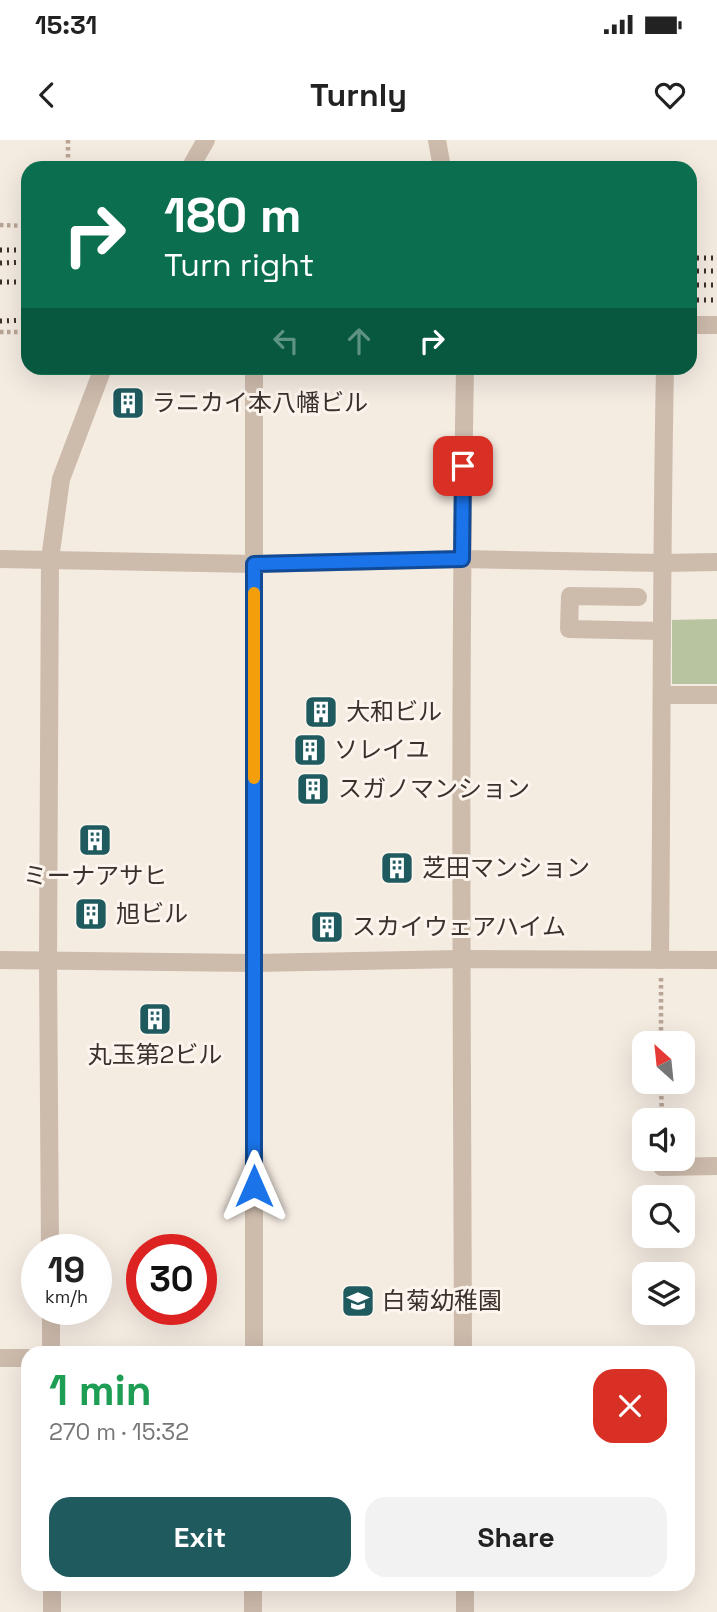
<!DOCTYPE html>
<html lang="en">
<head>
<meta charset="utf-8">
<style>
  body { margin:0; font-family:"Space Grotesk","Noto Sans JP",sans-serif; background:#f2f2f2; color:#222; height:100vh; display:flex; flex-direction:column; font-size:26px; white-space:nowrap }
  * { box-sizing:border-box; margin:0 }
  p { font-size:23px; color:#767676 }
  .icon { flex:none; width:38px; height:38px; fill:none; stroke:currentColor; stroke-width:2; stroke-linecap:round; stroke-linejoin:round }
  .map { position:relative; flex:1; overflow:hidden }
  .drawer { position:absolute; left:21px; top:1206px; width:674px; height:245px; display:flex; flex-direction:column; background:#fff; border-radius:21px; box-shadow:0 7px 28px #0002 }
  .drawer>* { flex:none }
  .guide { position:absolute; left:21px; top:21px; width:676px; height:214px; border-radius:21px; box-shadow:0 7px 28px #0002; background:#0b6e4f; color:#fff; overflow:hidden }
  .needle { width:46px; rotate:333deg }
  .controls { position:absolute; left:632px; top:891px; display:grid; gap:14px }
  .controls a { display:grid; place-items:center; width:63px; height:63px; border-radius:14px; background:#fff; box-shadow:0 7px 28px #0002; font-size:35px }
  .speed { position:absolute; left:21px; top:1094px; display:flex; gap:14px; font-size:35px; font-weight:700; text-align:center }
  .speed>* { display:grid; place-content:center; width:91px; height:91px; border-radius:50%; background:#fff; box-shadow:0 7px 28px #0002; line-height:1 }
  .speed small { font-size:18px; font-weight:400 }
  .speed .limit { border:10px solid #d22; background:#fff; color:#111 }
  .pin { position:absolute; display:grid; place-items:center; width:60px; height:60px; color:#fff; margin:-30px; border-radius:14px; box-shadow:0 4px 10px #0006 }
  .me { position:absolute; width:77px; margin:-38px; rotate:0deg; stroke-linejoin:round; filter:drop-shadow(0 0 5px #0008) }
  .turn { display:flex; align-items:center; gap:24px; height:147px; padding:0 28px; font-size:32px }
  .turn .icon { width:91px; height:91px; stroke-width:2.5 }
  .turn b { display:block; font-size:49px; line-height:60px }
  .lanes { display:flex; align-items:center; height:66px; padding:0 28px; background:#0003; justify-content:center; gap:35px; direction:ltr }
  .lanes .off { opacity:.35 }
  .round { display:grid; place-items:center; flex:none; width:74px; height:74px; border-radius:21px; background:#f2f2f2 }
  .summary { display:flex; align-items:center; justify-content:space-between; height:119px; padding:0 28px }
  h1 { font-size:42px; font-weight:700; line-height:52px; color:#1e9e55 }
  .button { display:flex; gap:14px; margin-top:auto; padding:14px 28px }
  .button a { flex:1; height:80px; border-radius:21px; background:#1f5a5e; color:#fff; font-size:28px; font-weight:700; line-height:80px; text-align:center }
  .button a+a { background:#f2f2f2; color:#222 }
  .status { display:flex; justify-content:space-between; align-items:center; height:49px; padding:0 35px; background:#fff; direction:ltr }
  .status svg { height:19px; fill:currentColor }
  header { display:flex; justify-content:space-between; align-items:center; height:91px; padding:0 28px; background:#fff; font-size:32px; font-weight:700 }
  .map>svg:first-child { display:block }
  .green { fill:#b8c4a0 }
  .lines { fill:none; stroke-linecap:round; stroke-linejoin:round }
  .path { stroke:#b9a596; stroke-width:4.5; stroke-dasharray:3.5 3.5; stroke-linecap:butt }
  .minor { stroke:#cdbbac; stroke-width:18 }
  .rail { stroke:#3b302b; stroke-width:5; stroke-dasharray:2 5; stroke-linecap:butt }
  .route-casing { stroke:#114b97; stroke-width:18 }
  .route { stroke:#1a73e8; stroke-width:12 }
  .slow { stroke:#f59e0b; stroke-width:12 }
  .labels { text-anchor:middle; stroke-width:6; stroke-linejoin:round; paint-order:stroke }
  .poi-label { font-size:24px; fill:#3b302b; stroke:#fbf5ee; text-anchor:start }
</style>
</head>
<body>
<div class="status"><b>15:31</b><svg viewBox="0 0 49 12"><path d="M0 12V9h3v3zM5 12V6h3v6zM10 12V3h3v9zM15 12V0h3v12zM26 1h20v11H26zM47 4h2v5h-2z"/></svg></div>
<header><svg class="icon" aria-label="back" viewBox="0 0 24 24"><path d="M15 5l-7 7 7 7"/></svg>Turnly<svg class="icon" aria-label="heart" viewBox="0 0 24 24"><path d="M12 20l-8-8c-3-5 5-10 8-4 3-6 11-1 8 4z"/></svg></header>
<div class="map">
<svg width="717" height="1472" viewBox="0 0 717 1472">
  <rect width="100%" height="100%" fill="#f4ebe1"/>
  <path class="green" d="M717 479V544H672V480Z"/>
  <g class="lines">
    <g class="path">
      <path d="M68 0V28"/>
      <path d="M0 85 28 86"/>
      <path d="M0 192H28"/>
      <path d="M661 838V903"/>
      <path d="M661 942 662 980"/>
    </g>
    <g class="minor">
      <path d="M437 0 442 28"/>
      <path d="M190 28 206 0"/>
      <path d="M690 185H717"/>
      <path d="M0 419 254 424 462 419 661 423 717 422"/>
      <path d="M638 457 570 456 569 489 662 491"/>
      <path d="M662 555H717"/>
      <path d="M0 820 254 823 461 819 717 820"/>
      <path d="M660 820C662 623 661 425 665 228"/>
      <path d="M662 1027 717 1026"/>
      <path d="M50 1110 48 820 50 419 61 339 103 228"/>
      <path d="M51 1169V1213"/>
      <path d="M254 1213V228"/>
      <path d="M463 1213C462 884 459 556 465 228"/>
      <path d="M0 1218H28"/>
      <path d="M52 1444V1472"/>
      <path d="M465 1444V1472"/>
      <path d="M253 1472V1444"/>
    </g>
    <g class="rail">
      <path d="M0 110H28"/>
      <path d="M690 118H717"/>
      <path d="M0 123 28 122"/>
      <path d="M690 131H717"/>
      <path d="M0 142H28"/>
      <path d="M690 145H717"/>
      <path d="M690 160H717"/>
      <path d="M0 181 28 180"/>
    </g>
  </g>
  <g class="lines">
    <defs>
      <path id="route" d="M254 1046V424L462 419 463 326"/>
    </defs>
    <use href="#route" class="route-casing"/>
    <use href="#route" class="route"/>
    <path class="slow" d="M254 638V453"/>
  </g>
  <defs>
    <symbol id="building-square" viewBox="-11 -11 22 22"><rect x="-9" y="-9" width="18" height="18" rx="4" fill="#1f5a5e" stroke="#fbf5ee"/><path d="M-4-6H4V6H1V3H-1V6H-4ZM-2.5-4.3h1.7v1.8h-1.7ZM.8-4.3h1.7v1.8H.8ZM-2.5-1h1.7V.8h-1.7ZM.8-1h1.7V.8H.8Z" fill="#fff"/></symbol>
    <symbol id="school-square" viewBox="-11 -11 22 22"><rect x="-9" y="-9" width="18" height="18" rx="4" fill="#1f5a5e" stroke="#fbf5ee"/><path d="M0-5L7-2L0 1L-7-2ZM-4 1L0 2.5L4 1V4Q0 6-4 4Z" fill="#fff"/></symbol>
  </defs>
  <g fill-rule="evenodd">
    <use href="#building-square" x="109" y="244" width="38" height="38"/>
    <use href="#building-square" x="302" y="553" width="38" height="38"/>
    <use href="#building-square" x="291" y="591" width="38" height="38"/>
    <use href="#building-square" x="294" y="630" width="38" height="38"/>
    <use href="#building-square" x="76" y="681" width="38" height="38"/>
    <use href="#building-square" x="378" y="709" width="38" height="38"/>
    <use href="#building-square" x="72" y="755" width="38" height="38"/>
    <use href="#building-square" x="308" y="768" width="38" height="38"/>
    <use href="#building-square" x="136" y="860" width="38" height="38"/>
    <use href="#school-square" x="339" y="1142" width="38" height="38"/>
  </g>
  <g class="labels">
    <g class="poi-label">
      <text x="152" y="271">ラニカイ本八幡ビル</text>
      <text x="346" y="580">大和ビル</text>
      <text x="334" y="618">ソレイユ</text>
      <text x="338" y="657">スガノマンション</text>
      <text x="422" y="736">芝田マンション</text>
      <text x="95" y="744" text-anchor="middle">ミーナアサヒ</text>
      <text x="116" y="782">旭ビル</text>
      <text x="352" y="795">スカイウェアハイム</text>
      <text x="155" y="923" text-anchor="middle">丸玉第2ビル</text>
      <text x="382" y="1169">白菊幼稚園</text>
    </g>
  </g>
</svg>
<div class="controls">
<a><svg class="needle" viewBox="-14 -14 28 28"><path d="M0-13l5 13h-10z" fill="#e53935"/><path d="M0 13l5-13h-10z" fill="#767676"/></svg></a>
<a><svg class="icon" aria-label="sound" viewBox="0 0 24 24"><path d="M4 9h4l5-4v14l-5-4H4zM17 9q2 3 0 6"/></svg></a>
<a><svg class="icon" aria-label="search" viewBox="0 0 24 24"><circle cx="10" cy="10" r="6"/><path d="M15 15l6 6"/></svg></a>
<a><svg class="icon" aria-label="layers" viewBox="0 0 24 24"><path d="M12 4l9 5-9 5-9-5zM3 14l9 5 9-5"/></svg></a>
</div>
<div class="speed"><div>19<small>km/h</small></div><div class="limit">30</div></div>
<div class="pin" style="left:463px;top:326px;background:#d93025"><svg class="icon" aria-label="arrive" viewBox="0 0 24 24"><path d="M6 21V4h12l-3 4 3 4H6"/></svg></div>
<svg class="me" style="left:254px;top:1046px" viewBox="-20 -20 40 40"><path d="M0-17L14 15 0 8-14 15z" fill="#1a73e8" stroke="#fff" stroke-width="4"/></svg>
<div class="guide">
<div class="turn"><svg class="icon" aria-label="right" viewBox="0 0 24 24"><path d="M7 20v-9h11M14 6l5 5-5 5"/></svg><div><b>180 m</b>Turn right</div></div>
<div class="lanes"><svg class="icon off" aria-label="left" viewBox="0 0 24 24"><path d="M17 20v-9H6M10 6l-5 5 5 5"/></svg><svg class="icon off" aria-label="ahead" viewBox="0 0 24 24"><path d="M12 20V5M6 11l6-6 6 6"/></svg><svg class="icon" aria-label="right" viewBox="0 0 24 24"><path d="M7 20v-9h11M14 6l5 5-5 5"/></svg></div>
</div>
<section class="drawer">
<div class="summary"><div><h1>1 min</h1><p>270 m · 15:32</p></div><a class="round" style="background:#d93025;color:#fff"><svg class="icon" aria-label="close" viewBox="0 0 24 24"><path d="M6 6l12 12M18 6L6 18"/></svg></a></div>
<div class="button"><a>Exit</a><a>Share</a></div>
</section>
</div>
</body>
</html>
